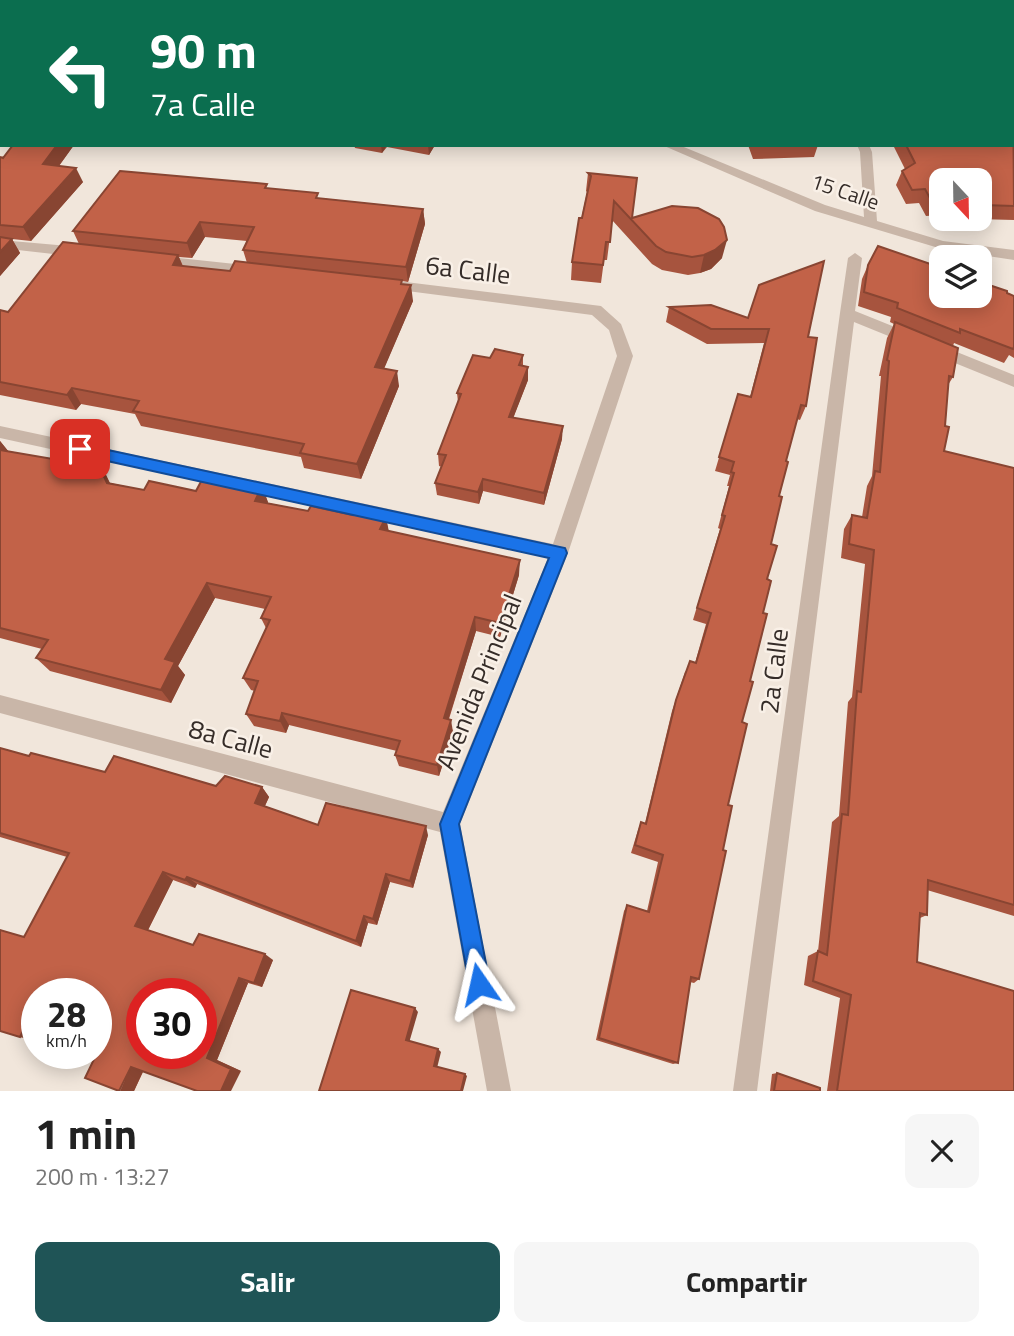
<!DOCTYPE html>
<html lang="es">
<head>
<meta charset="utf-8">
<style>
  body { margin:0; font-family:"Titillium Web",sans-serif; background:#f6f6f6; color:#222; height:100vh; display:flex; flex-direction:column; font-size:26px; white-space:nowrap }
  * { box-sizing:border-box; margin:0 }
  p { font-size:23px; color:#767676 }
  .icon { flex:none; width:38px; height:38px; fill:none; stroke:currentColor; stroke-width:2; stroke-linecap:round; stroke-linejoin:round }
  .map { position:relative; height:1091px; overflow:hidden }
  .drawer { display:flex; flex-direction:column; background:#fff; flex:1 }
  .drawer>* { flex:none }
  .guide { position:absolute; left:0px; top:0px; width:1015px; height:147px; box-shadow:0 4px 18px #0003; background:#0b6e4f; color:#fff; overflow:hidden }
  .needle { width:46px; rotate:158deg }
  .controls { position:absolute; left:929px; top:168px; display:grid; gap:14px }
  .controls a { display:grid; place-items:center; width:63px; height:63px; border-radius:14px; background:#fff; box-shadow:0 4px 18px #0003; font-size:35px }
  .speed { position:absolute; left:21px; top:978px; display:flex; gap:14px; font-size:35px; font-weight:700; text-align:center }
  .speed>* { display:grid; place-content:center; width:91px; height:91px; border-radius:50%; background:#fff; box-shadow:0 4px 18px #0003; line-height:1 }
  .speed small { font-size:18px; font-weight:400 }
  .speed .limit { border:10px solid #d22; background:#fff; color:#111 }
  .pin { position:absolute; display:grid; place-items:center; width:60px; height:60px; color:#fff; margin:-30px; border-radius:14px; box-shadow:0 4px 10px #0006 }
  .me { position:absolute; width:77px; margin:-38px; rotate:349deg; stroke-linejoin:round; filter:drop-shadow(0 0 5px #0008) }
  .turn { display:flex; align-items:center; gap:24px; height:147px; padding:0 35px; font-size:32px }
  .turn .icon { width:91px; height:91px; stroke-width:2.5 }
  .turn b { display:block; font-size:49px; line-height:60px }
  .round { display:grid; place-items:center; flex:none; width:74px; height:74px; border-radius:14px; background:#f6f6f6 }
  .headline { display:flex; align-items:center; justify-content:space-between; height:119px; padding:0 35px }
  h1 { font-size:42px; font-weight:700; line-height:52px }
  .action { display:flex; gap:14px; margin-top:auto; padding:14px 35px }
  .action a { flex:1; height:80px; border-radius:14px; background:#1f5456; color:#fff; font-size:28px; font-weight:700; line-height:80px; text-align:center }
  .action a+a { background:#f6f6f6; color:#222 }
  .map>svg:first-child { display:block }
  .lines { fill:none; stroke-linecap:round; stroke-linejoin:round }
  .minor { fill:#c9b6a8; fill-rule:evenodd }
  .wall { fill:#a7543e; fill-rule:evenodd }
  .shaded-wall { fill:#884532 }
  .building { fill:#c26248; stroke:#884532; stroke-width:2; fill-rule:evenodd }
  .route { fill:#1a73e8; stroke:#114b97; stroke-width:2 }
  .labels { text-anchor:middle; stroke-width:5; stroke-linejoin:round; paint-order:stroke }
  .far-street-label { font-size:21px; fill:#352c28; stroke:#f9f0e7 }
  .street-label { font-size:26px; fill:#352c28; stroke:#f9f0e7 }
</style>
</head>
<body>
<div class="map">
<svg width="1014" height="1091" viewBox="0 0 1014 1091">
  <rect width="100%" height="100%" fill="#f1e6db"/>
  <g class="lines">
    <g class="minor">
      <path d="M75 0H92L93 2H76Z"/>
      <path d="M754 0H764L765 2H755Z"/>
      <rect x="0" y="74" width="2" height="6"/>
      <path d="M662 145H679L825 205 864 217 860 152 857 145H869L872 152 877 221 943 241 1014 250V260L942 249 815 211Z"/>
      <path d="M0 240 80 247 87 252 80 257 0 248Z"/>
      <path d="M855 253 862 258 855 311 1014 375V387L854 322 757 1091H733L840 313 848 258Z"/>
      <path d="M160 256 254 266 261 271 254 276 155 264 153 261Z"/>
      <path d="M389 280 601 306 621 324 633 356 568 553 460 824 511 1091H487L440 832 0 713V695L443 812 548 558 0 438V426L553 544 617 356 609 330 592 315 384 288 382 285Z"/>
    </g>
  </g>
  <g class="wall">
    <path d="M0 0H62L2 2V49L0 48Z"/>
    <path d="M192 0H382V2H193Z"/>
    <path d="M858 0H897L898 2H859Z"/>
    <path d="M1014 82V220L976 219H980V180H942V215L926 216 919 203 906 204 896 185 902 171 905 169 893 145H1013Z"/>
    <path d="M74 145 59 166 83 182 31 241 12 239 20 253 0 276V157Z"/>
    <path d="M354 145H435L429 155 387 147 382 153 355 148Z"/>
    <path d="M697 145H726L697 147Z"/>
    <path d="M748 145H818L814 157 753 159Z"/>
    <path d="M588 173 632 218 722 258 711 269 700 273 688 275 662 270 652 264 612 220 607 260H604L601 283 571 280 572 262 587 192 586 191Z"/>
    <path d="M268 189 319 198 423 209 425 224 408 282 402 281V284L413 301 384 368 399 386 361 479 304 468 301 457 141 426 135 414 81 404 76 410 0 395V310L8 312 79 244 73 231ZM205 237 247 241 243 250 247 263 230 271 183 266 179 257 192 258Z"/>
    <path d="M868 265 1007 293 1014 296V358L1009 355 1004 363 954 343 953 346V377L948 385 944 451 1014 468V916L927 890V915L920 918 917 962 1014 1091H827L840 998 804 985 808 956 818 951 832 822 839 816 848 702 852 697 865 564 841 558 844 529 852 515 862 517 867 486 872 476 881 376H879L887 338 894 324 890 322 891 317 858 306 862 279Z"/>
    <path d="M669 307 748 318 808 337 806 406 800 420 797 419 786 461 779 496 771 544 763 613 742 722 699 979 694 983 690 982 678 1063 673 1064 596 1040 624 911 627 905 647 911 658 862 631 853 638 830 641 822 645 823 672 711 685 672 695 663 706 624 693 620 720 529 718 528 729 486H727L730 475 715 471 738 394 750 397 764 343 707 344 666 322Z"/>
    <path d="M523 355V366L528 380 513 418 562 439 544 505 483 491 479 504 437 495 435 483 442 467 439 466 438 454 458 402 457 393 490 358Z"/>
    <path d="M0 441 8 451 106 475 110 483 144 490 196 491 262 486 268 503 308 511 386 517 388 531 519 575 500 637 476 631 449 719 453 732 439 776 399 766 395 755 397 751 289 725 286 733 254 726 246 714 255 691 251 690 243 678 266 628 261 618 265 609 215 598 178 666 185 675 171 703 50 671 36 658 42 649 0 638Z"/>
    <path d="M0 748 29 756 105 772 216 786 262 787 269 797 265 806 318 825 428 835 413 888 390 882 377 925 368 923 361 947 197 884 195 888 173 880 148 930 193 945 273 960 262 987 248 983 217 1060 241 1071 143 1072 134 1091 98 1051 37 994V1040L20 1037 24 937 67 857 0 837Z"/>
    <path d="M777 1073 820 1091H770L772 1074Z"/>
  </g>
  <g class="shaded-wall">
    <path d="M371 0H382V2H359Z"/>
    <path d="M57 145H74L50 178 43 164Z"/>
    <path d="M381 145H387L382 153Z"/>
    <path d="M428 145H435L429 155Z"/>
    <path d="M76 168 83 182 31 241 23 227Z"/>
    <path d="M423 209 425 224 408 282 406 267Z"/>
    <path d="M200 222 205 237 192 258 187 243Z"/>
    <path d="M12 239 20 253 0 276V252Z"/>
    <path d="M727 240 722 258 711 269 700 273 704 255Z"/>
    <path d="M178 255 185 272 173 265Z"/>
    <path d="M411 285 413 301 378 383 375 367Z"/>
    <path d="M528 367V380L509 429V417Z"/>
    <path d="M397 371 399 386 361 479 357 464Z"/>
    <path d="M72 388 81 404 76 410 67 395Z"/>
    <path d="M563 426 562 439 544 505V493Z"/>
    <path d="M0 441 13 457 0 456Z"/>
    <path d="M96 459 106 475 117 499 107 483Z"/>
    <path d="M483 479V491L479 504 478 492Z"/>
    <path d="M262 486 268 502 261 517 255 501Z"/>
    <path d="M386 517 389 532 380 529Z"/>
    <path d="M520 560 519 575 500 637V623Z"/>
    <path d="M207 583 215 598 178 666 185 675 171 703 161 690 165 659Z"/>
    <path d="M475 617 476 631 445 730 444 718Z"/>
    <path d="M282 713 289 725 286 733 280 721Z"/>
    <path d="M451 720 453 732 439 776 437 765Z"/>
    <path d="M262 787 269 797 262 812 255 803Z"/>
    <path d="M426 826 428 835 413 888 410 881Z"/>
    <path d="M163 872 173 880 147 932 135 926Z"/>
    <path d="M386 874 390 882 377 925 373 919Z"/>
    <path d="M187 877 197 884 195 888 185 880Z"/>
    <path d="M364 916 368 923 361 947 356 941Z"/>
    <path d="M265 954 273 960 262 987 254 983Z"/>
    <path d="M239 978 248 983 217 1060 241 1071 231 1091H221L207 1058Z"/>
    <path d="M415 1008 418 1012 409 1043 406 1040Z"/>
    <path d="M24 1029 37 1031 36 1040 20 1037Z"/>
    <path d="M438 1049 441 1052 437 1068 434 1066Z"/>
    <path d="M131 1067 144 1069 134 1091H120Z"/>
    <path d="M465 1074 467 1076 463 1091H461Z"/>
  </g>
  <g class="building">
    <path d="M0 0H58L67 2H2V35L0 34Z"/>
    <path d="M349 0H371L359 2H350Z"/>
    <path d="M442 0H757L758 2H442Z"/>
    <path d="M870 0H897L898 2H871Z"/>
    <path d="M1013 81 1014 206 983 205 980 200V180H942V201L932 202 925 189 912 190 902 171 915 163 906 145H1013Z"/>
    <path d="M13 145H57L43 164 76 168 23 227 0 225V157L3 158Z"/>
    <path d="M120 171 267 184 265 188 318 193 316 198 423 209 406 267 243 250 254 227 200 222 187 243 73 231Z"/>
    <path d="M588 173 637 178 632 218 672 206 698 208 719 219 724 227 727 240 715 250 704 255 692 257 666 252 656 246 614 201 610 242H606L603 265 572 262 579 218H582L591 176Z"/>
    <path d="M0 237 12 239 0 252Z"/>
    <path d="M63 242 178 255 173 265 230 271 235 261 402 280 401 284 411 285 375 367 397 371 357 464 300 453 304 444 133 411 139 401 72 388 67 395 0 382V310L8 312Z"/>
    <path d="M878 246 942 268V296H980V282L1007 291V293L1014 296V347L1013 349 960 329V333L897 308 898 303 864 292 868 265Z"/>
    <path d="M824 261 808 337 817 338 806 406 801 405 786 461 788 462 779 496 782 497 771 544 777 546 767 579 771 581 763 613 767 614 750 681 753 682 742 722 747 724 728 805 732 806 723 850 726 851 699 979 691 977 678 1063 599 1038 627 905 649 912 663 855 635 845 641 822 646 824 676 700 690 661 696 663 711 613 697 608 725 516 722 515 734 473 731 472 734 462 719 457 738 394 751 397 769 329H711L669 307 711 305 748 318 759 285Z"/>
    <path d="M895 322 958 348 953 377 949 376 945 426 949 427 944 451 1014 468V905L928 880 927 915 920 913 917 962 1014 991V1091H837L851 995 813 981 818 951 827 955 842 814 848 815 857 691 861 692 874 550 849 544 852 515 867 518 875 471 880 472 889 361 887 360Z"/>
    <path d="M495 349 523 355 519 365 528 367 509 417 563 426 544 493 483 479 478 492 435 483 446 455 438 454 461 394 457 393 473 355 490 358Z"/>
    <path d="M0 450 82 464 96 459 107 483 144 490 149 481 196 491 205 474 262 486 255 501 308 511 311 506 353 515 356 510 386 517 380 529 520 560 500 623 475 617 444 718 451 720 437 765 395 755 400 741 282 713 280 721 246 714 258 681 243 678 270 620 261 618 271 597 207 583 165 659 175 662 161 690 36 658 48 640 0 628Z"/>
    <path d="M0 748 29 756 31 753 105 772 114 756 216 786 225 776 262 787 255 803 318 825 326 803 426 826 410 881 386 874 373 919 364 916 356 941 187 877 185 880 163 872 135 926 193 945 199 934 265 954 254 983 239 978 207 1058 231 1069 221 1091H197L131 1067 119 1091 85 1078 98 1051 96 1050V994H37V1032L24 1029 20 1037 0 1031V930L24 937 69 853 0 833ZM142 994H201V1054H142Z"/>
    <path d="M351 990 415 1008 406 1040 438 1049 434 1066 465 1074 461 1091H319Z"/>
    <path d="M777 1073 820 1088V1091H774Z"/>
  </g>
  <path class="route" d="M80 444 565 548 567 553 459 824 490 984 487 991 479 995 472 991 469 984 440 824 549 558 80 455 73 449Z"/>
  <g class="labels">
    <g class="far-street-label">
      <text transform="translate(845 192) rotate(19)" y="7">15 Calle</text>
    </g>
    <g class="street-label">
      <text transform="translate(468 270) rotate(7)" y="9">6a Calle</text>
      <text transform="translate(774 671) rotate(-83)" y="9">2a Calle</text>
      <text transform="translate(479 682) rotate(-68)" y="9">Avenida Principal</text>
      <text transform="translate(231 739) rotate(15)" y="9">8a Calle</text>
    </g>
  </g>
</svg>
<div class="controls">
<a><svg class="needle" viewBox="-14 -14 28 28"><path d="M0-13l5 13h-10z" fill="#e53935"/><path d="M0 13l5-13h-10z" fill="#767676"/></svg></a>
<a><svg class="icon" aria-label="layers" viewBox="0 0 24 24"><path d="M12 4l9 5-9 5-9-5zM3 14l9 5 9-5"/></svg></a>
</div>
<div class="speed"><div>28<small>km/h</small></div><div class="limit">30</div></div>
<div class="pin" style="left:80px;top:449px;background:#d93025"><svg class="icon" aria-label="arrive" viewBox="0 0 24 24"><path d="M6 21V4h12l-3 4 3 4H6"/></svg></div>
<svg class="me" style="left:479px;top:984px" viewBox="-20 -20 40 40"><path d="M0-17L14 15 0 8-14 15z" fill="#1a73e8" stroke="#fff" stroke-width="4"/></svg>
<div class="guide">
<div class="turn"><svg class="icon" aria-label="left" viewBox="0 0 24 24"><path d="M17 20v-9H6M10 6l-5 5 5 5"/></svg><div><b>90 m</b>7a Calle</div></div>
</div>
</div>
<section class="drawer">
<div class="headline"><div><h1>1 min</h1><p>200 m · 13:27</p></div><a class="round"><svg class="icon" aria-label="close" viewBox="0 0 24 24"><path d="M6 6l12 12M18 6L6 18"/></svg></a></div>
<div class="action"><a>Salir</a><a>Compartir</a></div>
</section>
</body>
</html>
